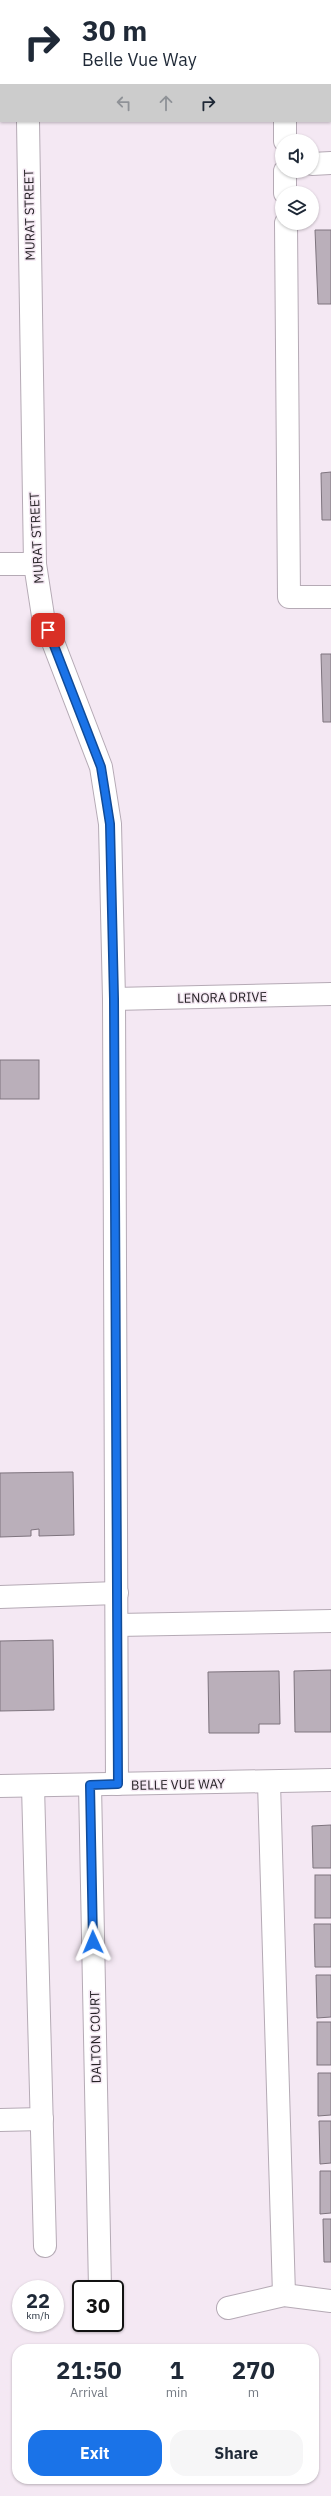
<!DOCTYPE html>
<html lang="en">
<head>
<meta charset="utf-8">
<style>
  body { margin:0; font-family:"IBM Plex Sans",sans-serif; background:#f6f6f7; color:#1f2937; height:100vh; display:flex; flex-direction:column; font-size:15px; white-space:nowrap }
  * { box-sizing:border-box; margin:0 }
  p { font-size:13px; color:#747a83 }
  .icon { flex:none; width:22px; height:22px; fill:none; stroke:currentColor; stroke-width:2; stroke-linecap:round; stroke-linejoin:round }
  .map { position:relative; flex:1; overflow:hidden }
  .details { position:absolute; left:12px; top:2344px; width:307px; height:140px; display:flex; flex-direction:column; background:#fff; border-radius:16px; box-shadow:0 1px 3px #0004 }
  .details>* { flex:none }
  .banner { position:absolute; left:0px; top:0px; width:331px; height:122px; box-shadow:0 1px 3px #0004; background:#fff; color:#1f2937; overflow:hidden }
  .buttons { position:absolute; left:275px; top:134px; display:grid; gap:8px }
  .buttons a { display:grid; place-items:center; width:44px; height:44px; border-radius:50%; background:#fff; box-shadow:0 1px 3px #0004; font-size:20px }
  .speed { position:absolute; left:12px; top:2280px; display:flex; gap:8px; font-size:20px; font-weight:700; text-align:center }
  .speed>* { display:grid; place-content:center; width:52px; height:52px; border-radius:50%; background:#fff; box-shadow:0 1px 3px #0004; line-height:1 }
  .speed small { font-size:10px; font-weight:400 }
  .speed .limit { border:2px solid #111; border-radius:6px; background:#fff; color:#111 }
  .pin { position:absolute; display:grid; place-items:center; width:34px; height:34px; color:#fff; margin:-17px; border-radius:8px; box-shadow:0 2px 6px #0006 }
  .me { position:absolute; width:44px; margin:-22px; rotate:359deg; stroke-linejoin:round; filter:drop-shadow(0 0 3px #0008) }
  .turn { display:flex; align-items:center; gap:14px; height:84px; padding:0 16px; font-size:18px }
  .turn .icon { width:52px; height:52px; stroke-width:2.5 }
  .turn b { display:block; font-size:28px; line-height:34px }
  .lanes { display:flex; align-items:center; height:38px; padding:0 16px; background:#0003; justify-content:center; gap:20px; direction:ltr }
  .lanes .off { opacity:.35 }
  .eta { display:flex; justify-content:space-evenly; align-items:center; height:68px; text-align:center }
  .eta b { font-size:24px; font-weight:700; line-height:28px }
  .cta { display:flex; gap:8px; margin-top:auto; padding:8px 16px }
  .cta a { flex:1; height:46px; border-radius:16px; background:#1a73e8; color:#fff; font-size:16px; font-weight:700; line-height:46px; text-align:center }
  .cta a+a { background:#f6f6f7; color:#1f2937 }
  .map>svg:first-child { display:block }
  .building { fill:#baafba; stroke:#7e747e }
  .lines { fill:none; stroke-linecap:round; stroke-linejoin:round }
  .minor-casing { stroke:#b5aab5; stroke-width:24 }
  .minor { stroke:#fff; stroke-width:22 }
  .route-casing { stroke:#114b97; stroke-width:10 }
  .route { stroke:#1a73e8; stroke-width:7 }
  .labels { text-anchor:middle; stroke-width:3; stroke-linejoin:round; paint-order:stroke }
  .street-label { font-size:13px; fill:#262226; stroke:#f4e8f3 }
</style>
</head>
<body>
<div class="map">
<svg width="331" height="2496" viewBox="0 0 331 2496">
  <rect width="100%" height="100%" fill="#f4e8f3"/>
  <g class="building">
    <path d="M330 35H331L330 83Z"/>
    <path d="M315 230H331V304H318Z"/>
    <path d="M331 472V520H322L321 473Z"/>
    <path d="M321 654H331V722H323Z"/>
    <rect x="0" y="1060" width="39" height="39"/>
    <path d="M73 1472 74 1535 39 1536V1529L31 1530V1536L0 1537V1473Z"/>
    <path d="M53 1640 54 1710 0 1711V1641Z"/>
    <path d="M331 1670V1732H295L294 1671Z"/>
    <path d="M279 1671 280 1724H259V1733H209L208 1672Z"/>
    <path d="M331 1825V1868H313L312 1826Z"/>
    <rect x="315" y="1875" width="16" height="43"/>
    <path d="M314 1924H331V1967H315Z"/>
    <path d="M316 1975H331V2017L317 2018Z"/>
    <rect x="317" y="2022" width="14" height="43"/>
    <path d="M318 2073H331V2115L318 2116Z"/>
    <path d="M319 2121H331V2163L320 2164Z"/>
    <path d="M320 2171H331V2213L320 2214Z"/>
    <path d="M323 2219H331V2262H324Z"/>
  </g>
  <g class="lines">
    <defs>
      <g id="minor">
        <path d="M26 0V1"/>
        <path d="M284 0V1"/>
        <path d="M28 121 35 564 43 616 101 767 110 824 114 999 117 1784"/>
        <path d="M285 121V141"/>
        <path d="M312 164 331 163"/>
        <path d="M285 171V193"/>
        <path d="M286 223 289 597H331"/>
        <path d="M0 564H35"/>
        <path d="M114 999 331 994"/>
        <path d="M0 1597 117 1593"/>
        <path d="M117 1625 331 1621"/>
        <path d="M269 1783 284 2295"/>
        <path d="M90 1785 100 2289"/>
        <path d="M0 1786 331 1780"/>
        <path d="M33 1786 45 2246"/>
        <path d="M0 2120 42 2119"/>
        <path d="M228 2308 284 2295 331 2301"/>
      </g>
    </defs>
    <use href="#minor" class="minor-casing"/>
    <use href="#minor" class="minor"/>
  </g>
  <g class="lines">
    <defs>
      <path id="route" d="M48 630 101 767 110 824 114 999 118 1784 90 1785 93 1942"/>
    </defs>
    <use href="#route" class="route-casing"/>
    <use href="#route" class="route"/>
  </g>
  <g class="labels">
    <g class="street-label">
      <text transform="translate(29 215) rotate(-91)" y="5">MURAT STREET</text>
      <text transform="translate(36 538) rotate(-93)" y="5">MURAT STREET</text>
      <text transform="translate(222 997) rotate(-1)" y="5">LENORA DRIVE</text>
      <text transform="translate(178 1784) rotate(-1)" y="5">BELLE VUE WAY</text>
      <text transform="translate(95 2037) rotate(-91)" y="5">DALTON COURT</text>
    </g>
  </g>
</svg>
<div class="buttons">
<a><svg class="icon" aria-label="sound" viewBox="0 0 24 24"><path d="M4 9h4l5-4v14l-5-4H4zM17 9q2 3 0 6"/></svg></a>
<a><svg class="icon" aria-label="layers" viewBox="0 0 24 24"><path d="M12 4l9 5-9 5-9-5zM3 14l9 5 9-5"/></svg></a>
</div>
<div class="speed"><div>22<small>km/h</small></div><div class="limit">30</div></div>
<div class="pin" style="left:48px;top:630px;background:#d93025"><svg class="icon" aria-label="arrive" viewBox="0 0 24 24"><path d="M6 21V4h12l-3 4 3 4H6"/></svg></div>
<svg class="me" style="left:93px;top:1942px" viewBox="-20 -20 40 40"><path d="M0-17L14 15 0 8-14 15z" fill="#1a73e8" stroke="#fff" stroke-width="4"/></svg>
<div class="banner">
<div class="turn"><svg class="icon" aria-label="right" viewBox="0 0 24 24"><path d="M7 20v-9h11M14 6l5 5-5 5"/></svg><div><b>30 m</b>Belle Vue Way</div></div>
<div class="lanes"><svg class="icon off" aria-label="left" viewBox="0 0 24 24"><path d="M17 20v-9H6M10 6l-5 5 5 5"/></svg><svg class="icon off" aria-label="ahead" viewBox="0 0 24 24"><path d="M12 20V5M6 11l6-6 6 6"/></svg><svg class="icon" aria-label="right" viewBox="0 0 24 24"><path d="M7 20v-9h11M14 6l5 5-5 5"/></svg></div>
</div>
<section class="details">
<div class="eta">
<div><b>21:50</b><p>Arrival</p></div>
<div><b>1</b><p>min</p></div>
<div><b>270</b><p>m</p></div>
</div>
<div class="cta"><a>Exit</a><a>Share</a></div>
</section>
</div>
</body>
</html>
